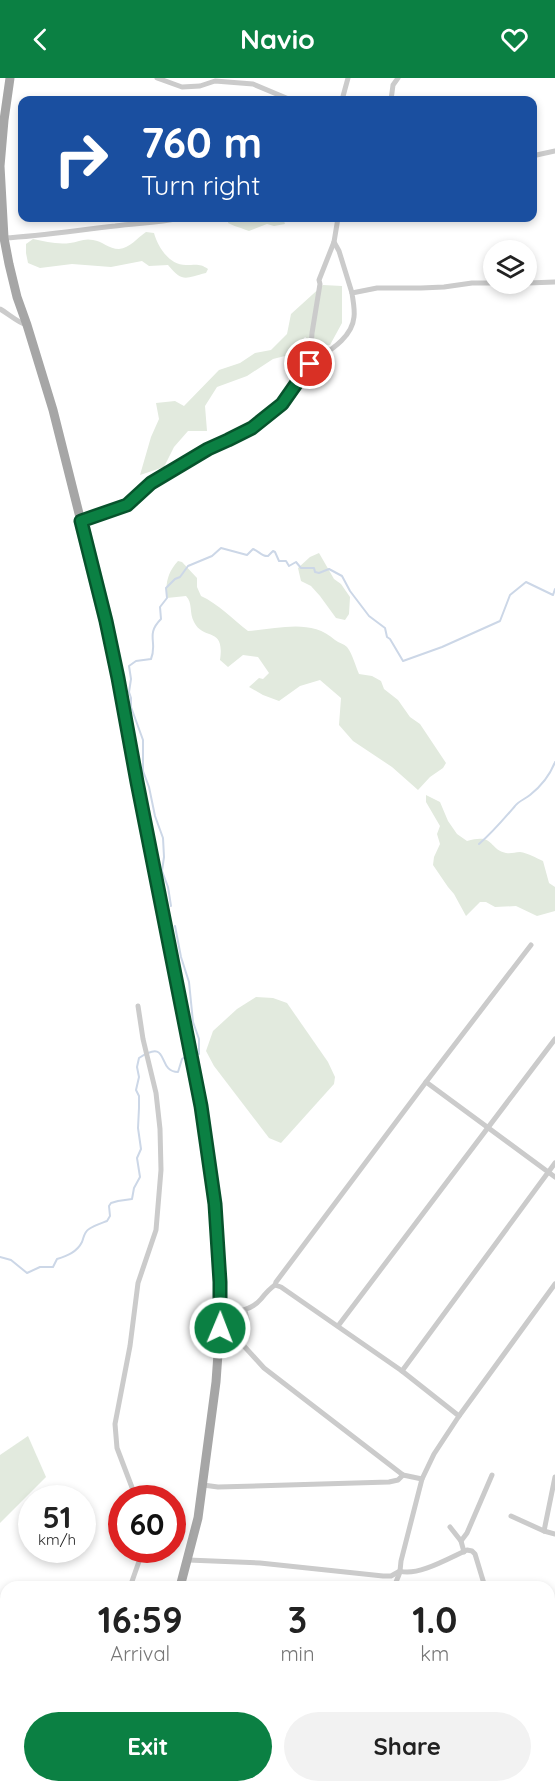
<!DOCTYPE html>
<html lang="en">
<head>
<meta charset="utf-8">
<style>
  body { margin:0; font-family:Quicksand,sans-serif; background:#f2f2f2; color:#222; height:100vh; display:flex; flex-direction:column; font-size:22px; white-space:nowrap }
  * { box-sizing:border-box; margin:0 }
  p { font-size:20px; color:#767676 }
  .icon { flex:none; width:33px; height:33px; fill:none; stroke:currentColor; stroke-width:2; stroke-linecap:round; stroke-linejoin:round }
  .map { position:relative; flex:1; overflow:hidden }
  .side { position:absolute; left:0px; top:1503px; width:555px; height:212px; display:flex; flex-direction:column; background:#fff; border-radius:18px 18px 0 0; box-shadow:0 3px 9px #0003 }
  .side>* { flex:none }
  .top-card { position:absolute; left:18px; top:18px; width:519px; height:126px; border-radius:12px; box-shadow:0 3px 9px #0003; background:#1a4fa0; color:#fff; overflow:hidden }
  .fabs { position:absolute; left:483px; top:162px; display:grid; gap:12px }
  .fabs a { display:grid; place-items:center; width:54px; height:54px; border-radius:50%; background:#fff; box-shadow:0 3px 9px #0003; font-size:30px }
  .speed { position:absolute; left:18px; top:1407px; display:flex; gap:12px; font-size:30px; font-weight:700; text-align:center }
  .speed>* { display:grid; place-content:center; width:78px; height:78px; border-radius:50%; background:#fff; box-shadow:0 3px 9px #0003; line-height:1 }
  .speed small { font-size:15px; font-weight:400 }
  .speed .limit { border:9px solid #d22; background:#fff; color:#111 }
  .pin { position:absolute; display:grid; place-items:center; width:51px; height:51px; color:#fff; margin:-26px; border:3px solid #fff; border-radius:50%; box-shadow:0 2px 6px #0007 }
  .me { position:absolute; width:66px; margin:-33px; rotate:1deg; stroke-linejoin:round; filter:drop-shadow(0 0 4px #0008) }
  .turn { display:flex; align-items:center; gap:21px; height:126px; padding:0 24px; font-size:27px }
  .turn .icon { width:78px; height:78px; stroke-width:2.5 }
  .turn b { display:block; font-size:42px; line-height:51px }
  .eta { display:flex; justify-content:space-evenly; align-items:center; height:102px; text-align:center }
  .eta b { font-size:36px; font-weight:700; line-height:42px }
  .cta { display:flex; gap:12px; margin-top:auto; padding:12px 24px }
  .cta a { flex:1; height:69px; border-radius:36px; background:#0b8043; color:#fff; font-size:24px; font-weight:700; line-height:69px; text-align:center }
  .cta a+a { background:#f2f2f2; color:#222 }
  header { display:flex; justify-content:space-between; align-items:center; height:78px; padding:0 24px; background:#0b8043; color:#fff; font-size:27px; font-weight:700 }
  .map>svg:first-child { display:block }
  .green { fill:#e2eade }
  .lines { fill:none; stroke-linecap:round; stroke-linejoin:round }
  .stream { stroke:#ccd7e7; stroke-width:2 }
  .street { stroke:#cbcbcb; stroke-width:5 }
  .primary { stroke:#a6a6a6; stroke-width:9 }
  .route-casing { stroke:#07532c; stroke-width:15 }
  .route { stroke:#0b8043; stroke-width:10 }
</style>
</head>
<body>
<header><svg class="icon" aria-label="back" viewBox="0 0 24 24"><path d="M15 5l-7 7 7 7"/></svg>Navio<svg class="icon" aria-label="heart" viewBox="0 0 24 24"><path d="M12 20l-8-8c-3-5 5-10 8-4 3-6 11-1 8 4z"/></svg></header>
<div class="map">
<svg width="555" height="1714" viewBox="0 0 555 1714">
  <rect width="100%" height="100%" fill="#fff"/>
  <g class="green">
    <path d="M232 140 260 142C266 138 276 138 283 140L285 146 274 148 267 146 249 153C244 151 231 147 228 145L229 141Z"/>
    <path d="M146 154 154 155C158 169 169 187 186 187 195 187 200 185 208 191L206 195C185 200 183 205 168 187L149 188 142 183 111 189 72 186 40 190 28 185 26 175V166L33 161C45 163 57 167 70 165 78 164 84 160 93 162 102 163 109 171 119 171 130 170 137 160 146 154Z"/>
    <path d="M323 207 342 208V245L330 267 316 268 305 259 293 276 273 281 247 298 217 309 205 328 207 353H188L174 369 164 389 140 397 151 359 159 341 156 325 175 323 184 328 219 292 240 285 255 275 271 272 287 256 291 236Z"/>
    <path d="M319 475 334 501 341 506 350 519 349 536 345 542 336 540 320 518 311 508 301 503 298 490 310 479Z"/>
    <path d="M178 483 182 484 197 500V509L201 518C217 525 234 542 248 553 278 551 311 540 335 562 339 565 344 566 347 569 353 577 355 587 359 596L372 598 381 603 384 611 398 622 410 639 420 646 446 685 443 690 430 699 418 712 392 689 353 663 339 647 341 620 320 602 300 608 279 623 263 617 249 609 259 600 263 601 269 595 258 579 243 577 228 589 220 582C225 547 204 564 194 544 189 535 193 525 186 518L167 520C165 505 168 494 178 483Z"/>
    <path d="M426 717 440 724 448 743 457 756 467 763C495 755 488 771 506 775 511 776 515 774 520 774 528 775 536 780 543 783L549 805 555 809V833L537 838 516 828 495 829 486 824H480L466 838 454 816 448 809 433 787 434 779 440 766 437 756 440 748 426 724Z"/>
    <path d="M256 919 273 920 287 925 328 984 335 999 334 1006 281 1065 269 1060 214 988 206 973 213 953 237 931Z"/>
    <path d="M28 1358 46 1399 0 1445V1377Z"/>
  </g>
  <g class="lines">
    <g class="stream">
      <path d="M479 766C493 754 503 742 515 728 519 723 525 721 530 717 540 709 550 697 555 684"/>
      <path d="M171 828 168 809 162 793 164 779 163 760 155 738 149 709 143 693V662L131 629V620L129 614 131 601 129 588 136 583 151 581C158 564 145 557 161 541L160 529 167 520 166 510 175 501 180 499 188 488 212 478 221 470 247 477 253 471C259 473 262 479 268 478L273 473 275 474 279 483H286L289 488 296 484 301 490H314L315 494 319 495 329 491 342 498 350 513 369 538 385 550 387 559 390 561 403 583 442 569 500 543 510 517 526 504 553 517 555 511"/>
      <path d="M175 848 181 879 189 904 193 944 199 961V976"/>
      <path d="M0 1179 11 1182 27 1195 40 1189H53L57 1181C67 1178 77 1174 82 1164 84 1159 84 1154 89 1151 93 1148 102 1145 107 1143L110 1138 109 1128 111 1125 118 1123 132 1121 134 1110 140 1099 137 1080 141 1071 138 1050 139 1030V1018L136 1012 139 999 137 989 139 980C171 959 156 994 178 994L182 981 185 979"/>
    </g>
    <g class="street">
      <path d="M157 0 182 9 200 8 215 3 253 6 291 22"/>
      <path d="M342 22 348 0"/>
      <path d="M391 22 393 7 398 0"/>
      <path d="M532 78 555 73"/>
      <path d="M338 140 334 164 339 173 352 215"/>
      <path d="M4 160C41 158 78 152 115 148 137 145 158 145 180 140"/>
      <path d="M500 206 555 204"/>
      <path d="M0 231C9 236 18 245 27 247"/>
      <path d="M310 286C327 274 352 261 354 239 355 231 353 223 352 215L377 210H421L444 209 472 205H494"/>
      <path d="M81 443 127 427 151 405 208 371 229 362 252 350 282 326 310 286 312 255 320 206 319 202 334 164"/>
      <path d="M426 1004 555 1099"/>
      <path d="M275 1207 276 1204 426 1004 531 867"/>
      <path d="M221 1233C237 1233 250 1234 261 1221 265 1216 269 1211 275 1207L281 1209 402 1293 459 1338 434 1376 422 1401 401 1483 400 1493C417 1499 451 1479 467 1472L472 1473 475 1476 485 1509"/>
      <path d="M245 1233 247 1241 243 1251V1267L264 1290 403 1397 422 1401"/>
      <path d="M338 1248 555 961"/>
      <path d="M402 1293 555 1085"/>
      <path d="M459 1338 555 1206"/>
      <path d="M555 1399 544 1453 555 1456"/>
      <path d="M203 1407 218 1409 389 1404 398 1402 403 1397"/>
      <path d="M136 1420 117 1370 115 1346 130 1268 138 1205 156 1152 161 1092 160 1051 156 1015 143 961 138 928"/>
      <path d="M511 1438 544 1453"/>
      <path d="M450 1449 461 1463 464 1474"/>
      <path d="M461 1463 467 1455 492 1397"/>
      <path d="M188 1482 260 1485 383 1498H391L400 1493"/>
      <path d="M130 1509 143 1472"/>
      <path d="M394 1509 400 1494"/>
      <path d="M549 1549 555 1545"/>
      <path d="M549 1610 555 1617"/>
      <path d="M549 1636 555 1632"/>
      <path d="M29 1714 34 1708"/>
      <path d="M323 1714 331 1708"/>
    </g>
    <g class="primary">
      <path d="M10 0 4 42 0 88 4 160 9 186 17 219 27 247 53 332 106 543 201 1028 215 1127 221 1233 216 1304 198 1440 180 1509"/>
      <path d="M118 1714 120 1708"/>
    </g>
  </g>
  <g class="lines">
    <defs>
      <path id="route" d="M220 1250V1204L215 1126 201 1028 137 704 118 600 106 543 81 443 127 427 151 405 208 371 228 362 252 350 282 326 310 286"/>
    </defs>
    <use href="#route" class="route-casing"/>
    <use href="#route" class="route"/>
  </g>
</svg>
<div class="fabs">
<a><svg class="icon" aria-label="layers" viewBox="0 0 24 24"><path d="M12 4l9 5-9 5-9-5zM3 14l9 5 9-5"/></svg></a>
</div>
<div class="speed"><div>51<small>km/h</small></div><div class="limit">60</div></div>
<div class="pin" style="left:310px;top:286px;background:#d93025"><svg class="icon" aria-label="arrive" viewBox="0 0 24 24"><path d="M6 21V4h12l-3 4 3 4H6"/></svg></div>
<svg class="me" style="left:220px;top:1250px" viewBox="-20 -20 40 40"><circle r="17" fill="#0b8043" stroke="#fff" stroke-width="3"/><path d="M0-11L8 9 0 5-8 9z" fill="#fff"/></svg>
<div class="top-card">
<div class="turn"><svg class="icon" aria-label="right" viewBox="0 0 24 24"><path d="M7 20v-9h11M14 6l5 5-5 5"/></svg><div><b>760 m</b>Turn right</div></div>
</div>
<section class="side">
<div class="eta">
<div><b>16:59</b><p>Arrival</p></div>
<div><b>3</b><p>min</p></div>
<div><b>1.0</b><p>km</p></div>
</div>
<div class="cta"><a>Exit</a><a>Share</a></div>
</section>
</div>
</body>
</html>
